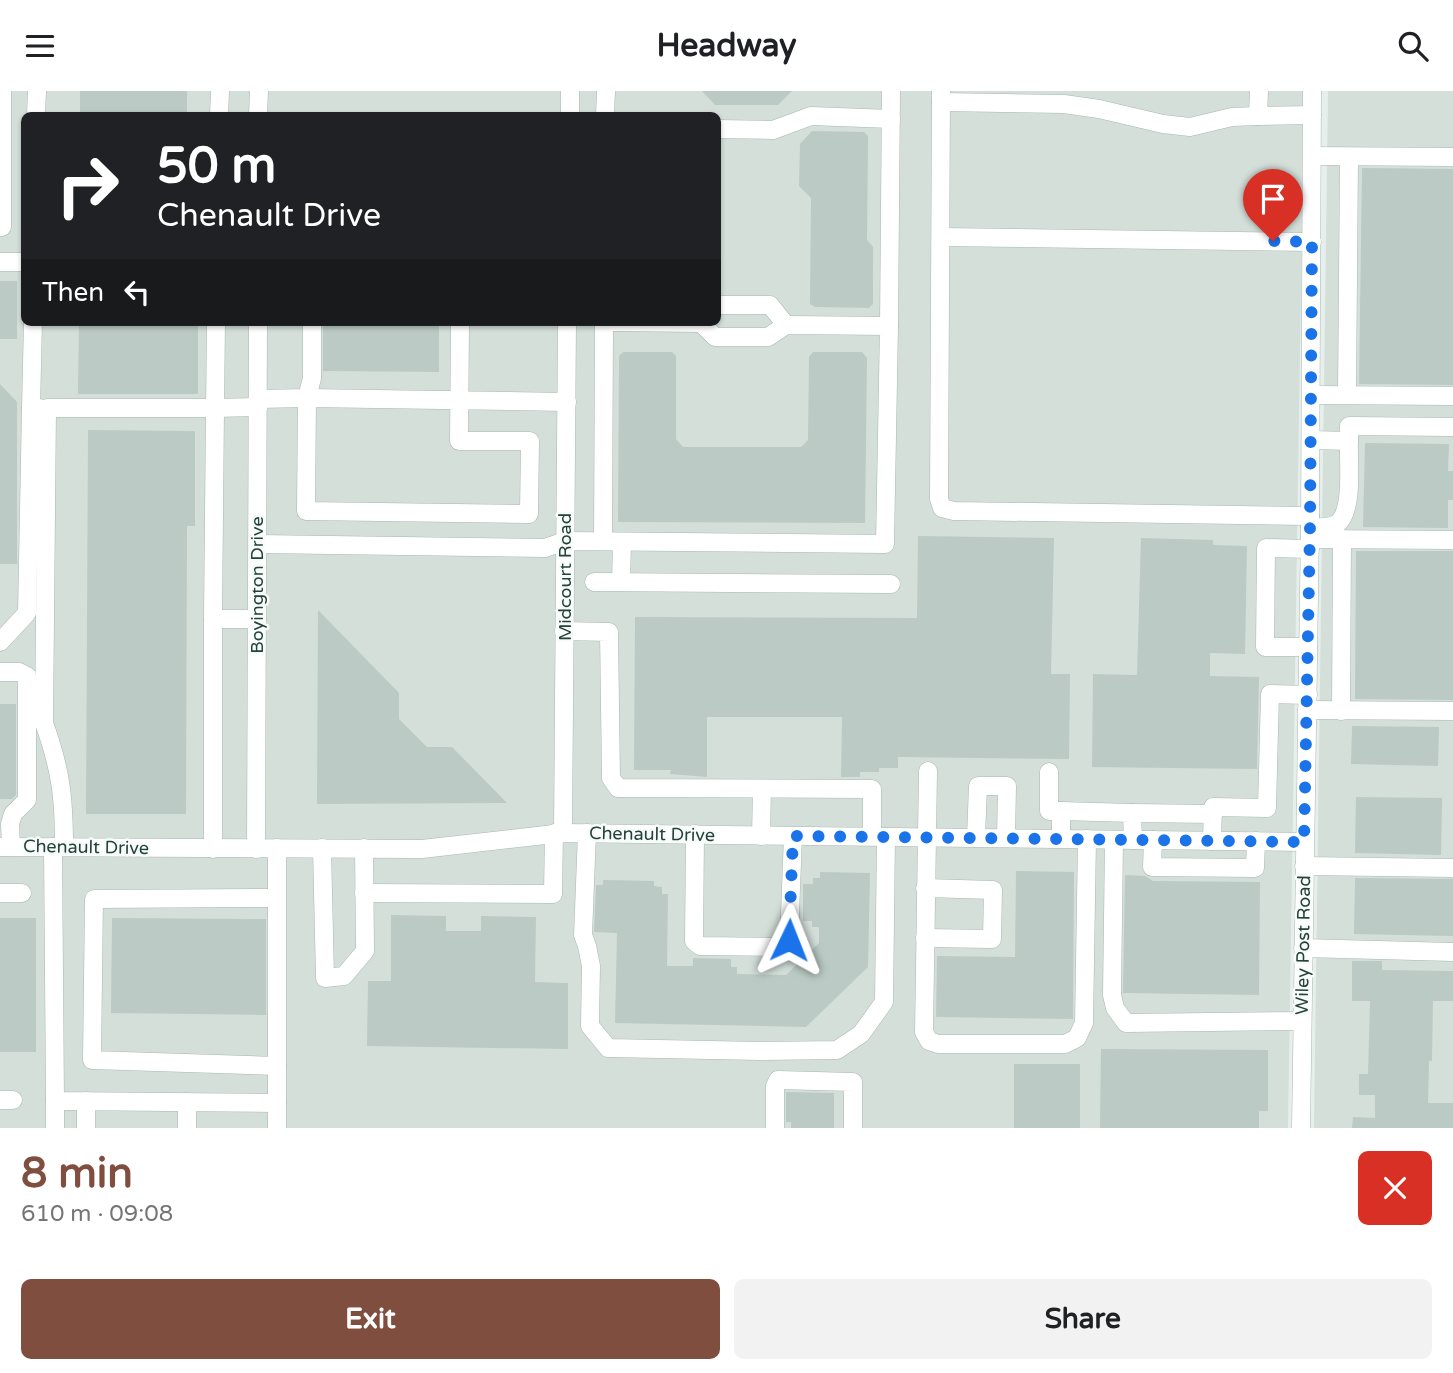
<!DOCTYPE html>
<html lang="en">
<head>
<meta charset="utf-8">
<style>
  body { margin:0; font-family:"Varela Round",sans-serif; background:#f2f2f2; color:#202124; height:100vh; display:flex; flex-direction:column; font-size:26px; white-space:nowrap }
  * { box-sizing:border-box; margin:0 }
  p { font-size:23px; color:#757577 }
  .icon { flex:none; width:38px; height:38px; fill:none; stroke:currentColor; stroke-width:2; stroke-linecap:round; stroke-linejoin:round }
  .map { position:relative; height:1037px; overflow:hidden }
  .drawer { display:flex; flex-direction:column; background:#fff; flex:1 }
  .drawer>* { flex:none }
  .top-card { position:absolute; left:21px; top:21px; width:700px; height:214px; border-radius:10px; box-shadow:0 2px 5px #0004; background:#202124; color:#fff; overflow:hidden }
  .pin { position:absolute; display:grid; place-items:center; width:60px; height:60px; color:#fff; margin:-72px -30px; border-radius:50% 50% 50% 0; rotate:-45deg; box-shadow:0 0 7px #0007 }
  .pin .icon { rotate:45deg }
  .me { position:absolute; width:77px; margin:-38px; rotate:2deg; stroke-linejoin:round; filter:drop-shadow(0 0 5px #0008) }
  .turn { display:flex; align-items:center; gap:24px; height:147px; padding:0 21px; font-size:32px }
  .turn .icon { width:91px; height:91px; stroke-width:2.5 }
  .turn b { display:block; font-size:49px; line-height:60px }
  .then { display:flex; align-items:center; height:66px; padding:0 21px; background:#0003; gap:14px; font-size:26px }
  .round { display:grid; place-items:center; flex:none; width:74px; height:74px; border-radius:10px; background:#f2f2f2 }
  .head { display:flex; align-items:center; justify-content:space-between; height:119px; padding:0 21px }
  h1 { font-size:42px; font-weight:800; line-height:52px; color:#7f4e3f }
  .action { display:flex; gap:14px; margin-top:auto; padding:14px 21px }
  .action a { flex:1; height:80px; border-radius:10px; background:#7f4e3f; color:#fff; font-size:28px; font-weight:800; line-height:80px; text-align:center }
  .action a+a { background:#f2f2f2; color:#202124 }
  header { display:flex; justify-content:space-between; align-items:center; height:91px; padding:0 21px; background:#fff; font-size:32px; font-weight:800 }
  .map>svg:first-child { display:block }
  .built { fill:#d4dfda; fill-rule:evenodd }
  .building { fill:#bbcac4 }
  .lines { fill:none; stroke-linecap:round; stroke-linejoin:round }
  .minor-casing { stroke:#a8b8b2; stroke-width:19 }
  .minor { stroke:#fff; stroke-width:18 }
  .route { stroke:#1a73e8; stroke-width:12; stroke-dasharray:0 21.6 }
  .labels { text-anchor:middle; stroke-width:5; stroke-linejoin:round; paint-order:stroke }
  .street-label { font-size:18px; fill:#24423a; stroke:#f7fbf9 }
</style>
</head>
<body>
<header><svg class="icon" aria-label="menu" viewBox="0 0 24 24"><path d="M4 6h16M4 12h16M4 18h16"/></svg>Headway<svg class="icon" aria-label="search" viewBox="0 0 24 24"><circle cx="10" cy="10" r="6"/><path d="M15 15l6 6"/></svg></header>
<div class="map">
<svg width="1453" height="1037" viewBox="0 0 1453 1037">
  <rect width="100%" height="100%" fill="#e6efeb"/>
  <g class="built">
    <path d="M0 0H1304L1288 1037H0ZM24 24H718V231H24Z"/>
    <path d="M1328 0H1453V1037H1314Z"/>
  </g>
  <g class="building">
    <rect x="80" y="0" width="107" height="24"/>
    <path d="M702 0H792L778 14H715Z"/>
    <path d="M812 40 864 41 868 45 867 149 873 156V213L869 217 815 216 810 213 811 107 799 95 800 53Z"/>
    <path d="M1362 77 1453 78V294L1359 293Z"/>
    <rect x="0" y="190" width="17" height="58"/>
    <path d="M79 231H198V303H78Z"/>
    <path d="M323 231H439V281L323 280Z"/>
    <path d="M623 261H672L676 265V348L683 356H801L808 349 809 266 813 261H862L867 267 865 432 618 431 619 265Z"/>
    <path d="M0 293 17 311V473H0Z"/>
    <path d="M88 339 195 340V435H187L186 723H86Z"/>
    <path d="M1365 352 1449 353 1448 380H1453V409H1448V437L1363 436Z"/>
    <path d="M918 445 1054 447 1051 583H1070L1069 668 898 666V677H879V681H860V686H841L842 626H707V686L670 683 671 679H634L635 526 917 527Z"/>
    <path d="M1141 447 1213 449V454L1247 455 1245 563 1210 562V585L1259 586 1257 678 1092 676 1093 583 1137 584Z"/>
    <path d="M1356 460H1453V609L1355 608Z"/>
    <path d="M318 519 399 602V628L427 656H452L507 712 317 713Z"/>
    <path d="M0 613H16V704L12 708H0Z"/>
    <path d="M1352 635 1439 636 1438 675 1351 673Z"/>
    <path d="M1356 706 1442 707 1441 764 1355 762Z"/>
    <path d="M1016 780 1074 781 1073 928 936 926 937 865 1015 866Z"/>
    <path d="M820 781 870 782 868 876 806 936 615 932 617 842 594 841 596 794H603V789L654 790V795L662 796V803H668L667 875H693V867L731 868V876H737V883L786 884 819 852V836H812V830H803V793H813V787H820Z"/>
    <path d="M1125 784 1145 785 1153 790 1260 791 1259 904 1123 902Z"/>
    <path d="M1355 787 1453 788V845L1354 843Z"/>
    <path d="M391 824 446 825V840H481V825L536 826 535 891 568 892V958L367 955 368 890H391Z"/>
    <rect x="0" y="827" width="36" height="134"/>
    <path d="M112 827 266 828V924L111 922Z"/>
    <path d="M1352 870H1382V879L1453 880V910H1433L1432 970H1429L1428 1012H1453V1037H1352L1353 1026 1375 1027V1004H1359V983H1368L1370 910H1352Z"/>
    <path d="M1101 958 1268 959V1020H1259V1037H1100Z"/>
    <rect x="1014" y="973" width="66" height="64"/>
    <path d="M786 1001 834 1002V1037H791V1031H786Z"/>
  </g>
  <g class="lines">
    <defs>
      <g id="minor">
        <path d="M941 0 939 408 942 417 954 420 1310 425"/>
        <path d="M1259 0 1258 25 1312 24"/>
        <path d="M941 11 1064 13 1099 18 1163 33 1190 36 1232 26 1258 25"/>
        <path d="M36 24 37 0"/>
        <path d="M219 24 220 0"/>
        <path d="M258 24 259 0"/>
        <path d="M570 24V0"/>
        <path d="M605 24 606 0"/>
        <path d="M718 38 773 39 811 25 891 28"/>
        <path d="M1312 65 1453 66"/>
        <path d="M0 136H2V0"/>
        <path d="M941 146 1312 151"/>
        <path d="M0 171H24"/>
        <path d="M718 214H770L786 234"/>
        <path d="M33 231 31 317H40"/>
        <path d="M216 231 215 317 258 316"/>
        <path d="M460 231 459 350H530L529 423 306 420 307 307 567 311"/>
        <path d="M889 235 891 0"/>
        <path d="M1311 304 1453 305"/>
        <path d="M1347 304 1349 66"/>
        <path d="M258 308 307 307 312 287V231"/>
        <path d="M1311 349 1349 350V335L1453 336"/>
        <path d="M1310 436C1320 436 1330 438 1338 432 1354 418 1348 370 1349 350"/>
        <path d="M1310 448 1453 449"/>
        <path d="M603 450 604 231"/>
        <path d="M258 453 545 457 565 450 885 453 889 235 786 234 768 246H715L701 232 608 231"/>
        <path d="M594 491 891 493"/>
        <path d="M621 491 622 451"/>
        <path d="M564 540 609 541 611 687 618 697 872 698V745"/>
        <path d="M0 551 27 522 31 317"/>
        <path d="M1308 556H1265L1266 457 1310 458"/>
        <path d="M0 581H19L27 585V709L13 723 10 733 11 755"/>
        <path d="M1307 619 1453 620"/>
        <path d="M1341 620 1342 448"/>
        <path d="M928 680 924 941 929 950 938 953H1065L1077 947 1084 932 1087 748"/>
        <path d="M1049 681V720H1061V747"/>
        <path d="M1061 720 1132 722 1133 749"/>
        <path d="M1132 722 1213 723"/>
        <path d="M563 742 567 231"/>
        <path d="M587 742 583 844 587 855 591 875 590 935 608 957 761 960 837 959 861 943 884 911 886 746"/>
        <path d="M695 743 694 850 700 855 780 856 789 849 793 745"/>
        <path d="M761 745 762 698"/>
        <path d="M976 746 978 695H1007L1006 747"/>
        <path d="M1114 749 1112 904 1115 917 1126 932 1302 930"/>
        <path d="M1153 749 1152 776 1255 777 1256 750"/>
        <path d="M1212 750 1213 716 1267 717 1270 603 1308 604"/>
        <path d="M0 756 422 758 563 742 1304 751"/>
        <path d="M53 756 55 1010 277 1012V757"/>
        <path d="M64 756C64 707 61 679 44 632L47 317H215L213 528H257"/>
        <path d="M322 757 325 887 344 885 365 860 364 757"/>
        <path d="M213 758V528"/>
        <path d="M256 758 258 231"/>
        <path d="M1304 775 1453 777"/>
        <path d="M0 802H22"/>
        <path d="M364 802 553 803 554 742"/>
        <path d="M276 807 94 808 92 969 277 975"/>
        <path d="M925 847 992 848 993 799 925 797"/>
        <path d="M1303 857 1453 861"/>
        <path d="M0 1009H13"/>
        <path d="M187 1011V1037"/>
        <path d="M55 1037V1010"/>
        <path d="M86 1037V1010"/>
        <path d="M277 1037V1012"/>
        <path d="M775 1037V995L778 989 853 991V1037"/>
        <path d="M1301 1037 1310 436 1312 0"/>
      </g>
    </defs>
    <use href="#minor" class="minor-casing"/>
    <use href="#minor" class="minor"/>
  </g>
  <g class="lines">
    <path class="route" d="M789 849 793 745 1304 751 1310 436 1312 151 1273 150"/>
  </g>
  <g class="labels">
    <g class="street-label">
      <text transform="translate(565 486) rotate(-90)" y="6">Midcourt Road</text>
      <text transform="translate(257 494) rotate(-90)" y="6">Boyington Drive</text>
      <text transform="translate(652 743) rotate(1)" y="6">Chenault Drive</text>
      <text transform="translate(86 756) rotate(1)" y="6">Chenault Drive</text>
      <text transform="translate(1303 854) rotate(-89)" y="6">Wiley Post Road</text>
    </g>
  </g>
</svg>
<div class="pin" style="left:1273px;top:150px;background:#d93025"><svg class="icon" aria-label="arrive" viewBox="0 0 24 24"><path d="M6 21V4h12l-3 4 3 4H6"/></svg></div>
<svg class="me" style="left:789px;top:849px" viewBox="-20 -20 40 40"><path d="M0-17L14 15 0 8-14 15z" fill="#1a73e8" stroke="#fff" stroke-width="4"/></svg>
<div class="top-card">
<div class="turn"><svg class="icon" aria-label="right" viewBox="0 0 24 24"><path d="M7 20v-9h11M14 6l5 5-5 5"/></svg><div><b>50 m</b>Chenault Drive</div></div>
<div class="then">Then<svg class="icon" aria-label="left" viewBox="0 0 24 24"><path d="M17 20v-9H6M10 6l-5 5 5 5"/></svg></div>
</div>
</div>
<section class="drawer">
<div class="head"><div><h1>8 min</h1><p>610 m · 09:08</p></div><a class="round" style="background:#d93025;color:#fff"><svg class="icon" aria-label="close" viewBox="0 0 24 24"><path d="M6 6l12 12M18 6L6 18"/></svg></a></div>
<div class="action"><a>Exit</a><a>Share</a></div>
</section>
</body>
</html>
